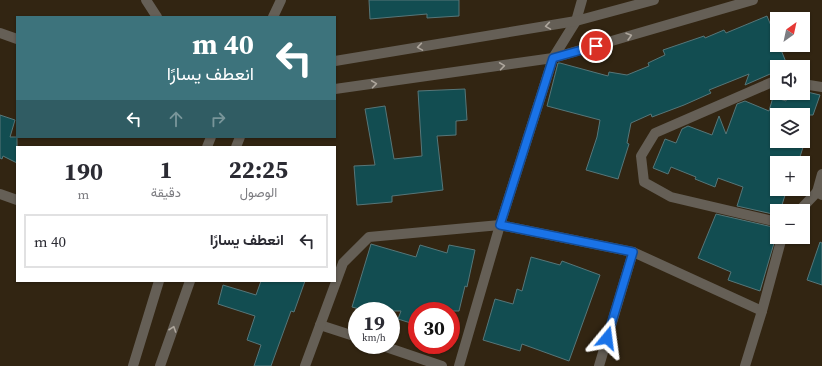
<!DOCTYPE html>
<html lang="ar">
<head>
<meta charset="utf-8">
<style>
  body { margin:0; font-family:"Source Serif 4",Vazirmatn,serif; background:#f2f2f3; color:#2b2b33; direction:rtl; height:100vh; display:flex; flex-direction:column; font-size:15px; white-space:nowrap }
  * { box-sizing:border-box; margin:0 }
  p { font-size:13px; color:#7c7c81 }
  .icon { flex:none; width:22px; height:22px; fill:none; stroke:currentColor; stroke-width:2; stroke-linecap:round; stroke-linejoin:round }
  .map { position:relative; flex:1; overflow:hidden; direction:ltr }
  .panel { position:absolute; left:16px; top:146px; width:320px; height:136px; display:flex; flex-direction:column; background:#fff; border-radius:0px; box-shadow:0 1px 3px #0004; direction:rtl }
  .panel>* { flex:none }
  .banner { position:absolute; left:16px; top:16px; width:320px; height:122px; border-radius:0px; box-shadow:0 1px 3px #0004; direction:rtl; background:#3d737c; color:#fff; overflow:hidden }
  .needle { width:26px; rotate:33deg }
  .buttons { position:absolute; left:770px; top:12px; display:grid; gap:8px }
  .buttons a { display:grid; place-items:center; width:40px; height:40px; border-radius:0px; background:#fff; box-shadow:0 1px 3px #0004; font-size:20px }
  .speed { position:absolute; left:348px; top:302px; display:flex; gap:8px; font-size:20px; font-weight:700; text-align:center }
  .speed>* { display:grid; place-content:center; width:52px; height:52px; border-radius:50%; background:#fff; box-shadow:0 1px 3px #0004; line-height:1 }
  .speed small { font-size:10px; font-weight:400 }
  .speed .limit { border:6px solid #d22; background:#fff; color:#111 }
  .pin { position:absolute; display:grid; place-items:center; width:34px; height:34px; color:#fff; margin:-17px; border:2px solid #fff; border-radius:50%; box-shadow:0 1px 4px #0007 }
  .me { position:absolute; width:44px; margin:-22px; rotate:16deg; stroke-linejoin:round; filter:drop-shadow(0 0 3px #0008) }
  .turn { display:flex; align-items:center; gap:14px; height:84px; padding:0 16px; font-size:18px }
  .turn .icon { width:52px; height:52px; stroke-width:2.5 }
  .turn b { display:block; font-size:28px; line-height:34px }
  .lanes { display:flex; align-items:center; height:38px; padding:0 16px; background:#0003; justify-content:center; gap:20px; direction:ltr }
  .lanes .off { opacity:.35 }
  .eta { display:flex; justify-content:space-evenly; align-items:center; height:68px; text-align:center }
  .eta b { font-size:24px; font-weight:700; line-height:28px }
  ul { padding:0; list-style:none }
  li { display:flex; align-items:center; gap:12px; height:54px; margin:0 8px 6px; padding:0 8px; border:2px solid #e1e1e2; border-radius:0px }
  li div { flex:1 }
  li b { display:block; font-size:15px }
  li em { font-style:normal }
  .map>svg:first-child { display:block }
  .building { fill:#124d51; stroke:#567679 }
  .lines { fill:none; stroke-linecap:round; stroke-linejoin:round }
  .minor { stroke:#655f56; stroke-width:10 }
  .tertiary { stroke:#655f56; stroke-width:10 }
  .oneway { stroke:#aea69c }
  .route-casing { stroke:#114b97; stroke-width:10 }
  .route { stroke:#1a73e8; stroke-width:7 }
</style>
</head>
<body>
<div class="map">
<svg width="822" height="366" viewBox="0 0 822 366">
  <rect width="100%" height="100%" fill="#322512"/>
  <g class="building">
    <path d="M369 0H459V16L427 18V14L370 19Z"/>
    <path d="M767 16 777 40V45H779L788 67H777V71L745 85 749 74 709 90 711 93 684 105 652 117 651 114 631 123 627 143 629 144 618 179 586 170 597 137 600 120 547 106 558 63H560L608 76 609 72 627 75 649 66 648 63 665 55 663 50 704 36 705 38 724 30 726 33Z"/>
    <path d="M465 89 467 120 456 121V135L437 136 443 190 392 196V202L357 205 354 166 375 165 365 109 385 106 394 159 422 156 418 91Z"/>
    <path d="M803 91 820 95 813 115H777V141H805L798 163H777V189H787L780 211H777V215L737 206 743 187 718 178 715 187 695 179 696 177 671 167 668 174 653 168 665 139 676 143 682 129 688 126 712 135 719 116 726 134 737 104 745 101 769 111 773 97 786 101 788 94 803 99Z"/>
    <path d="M0 115 15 120 10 137H17V163L3 156 2 159 0 158Z"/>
    <path d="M716 214 777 228V233L760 291 728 280 731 272 698 258Z"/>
    <path d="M820 242 822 243V285L807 280Z"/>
    <path d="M371 244 416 257 420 245 447 253 449 245 475 250 467 287 465 286 459 311H417V325L398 319 401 311H367L352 307Z"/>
    <path d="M531 257 560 265 562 261 600 275 569 361 522 344 520 351 483 340 495 299 513 304 517 289 522 291Z"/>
    <path d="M261 281H305L294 312 291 311 271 366H254L261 345 247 340 255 316 218 304 223 285 256 295Z"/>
  </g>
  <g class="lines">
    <g class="minor">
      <path d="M146 0 157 17"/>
      <path d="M0 33 17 39"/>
      <path d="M777 80 655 133 641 156 644 182 671 197 777 222"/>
      <path d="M803 84 822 87"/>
      <path d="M822 174 817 192 822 195"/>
      <path d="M0 194 17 200"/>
      <path d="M799 211 817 192"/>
      <path d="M633 252 762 311"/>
      <path d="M320 325 357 337"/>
      <path d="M380 345 442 366"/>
      <path d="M305 366 343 263 369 237 500 225 633 252 599 366"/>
      <path d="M459 366 500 225 553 58 576 21 582 0"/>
      <path d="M745 366 762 311 782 237"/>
    </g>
    <g class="tertiary">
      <path d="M273 17 281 0"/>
      <path d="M335 61 576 21 654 0"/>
      <path d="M335 89 553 58 753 0"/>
      <path d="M207 147 211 137"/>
      <path d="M236 147 240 137"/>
      <path d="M133 366 159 281"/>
      <path d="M160 366 190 281"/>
    </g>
  </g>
  <defs><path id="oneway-chevron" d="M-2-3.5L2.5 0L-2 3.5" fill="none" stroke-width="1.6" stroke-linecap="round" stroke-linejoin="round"/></defs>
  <g class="oneway">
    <use href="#oneway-chevron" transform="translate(548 26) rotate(171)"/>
    <use href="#oneway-chevron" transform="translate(629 36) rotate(-16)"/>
    <use href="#oneway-chevron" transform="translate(420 47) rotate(171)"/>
    <use href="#oneway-chevron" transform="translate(502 66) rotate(-8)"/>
    <use href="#oneway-chevron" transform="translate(374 84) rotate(-8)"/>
    <use href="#oneway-chevron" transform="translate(173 329) rotate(-71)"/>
  </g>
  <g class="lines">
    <defs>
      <path id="route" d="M596 46 553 58 500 225 633 252 607 338"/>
    </defs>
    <use href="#route" class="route-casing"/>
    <use href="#route" class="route"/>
  </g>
</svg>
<div class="buttons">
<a><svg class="needle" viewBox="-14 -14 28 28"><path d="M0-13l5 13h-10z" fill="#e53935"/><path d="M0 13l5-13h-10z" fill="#7c7c81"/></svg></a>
<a><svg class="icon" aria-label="sound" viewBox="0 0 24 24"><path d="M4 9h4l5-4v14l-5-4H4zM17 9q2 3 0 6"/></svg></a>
<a><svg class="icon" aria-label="layers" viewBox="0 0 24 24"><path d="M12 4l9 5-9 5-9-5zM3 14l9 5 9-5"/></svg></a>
<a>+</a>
<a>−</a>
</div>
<div class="speed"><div>19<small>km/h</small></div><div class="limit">30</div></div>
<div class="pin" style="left:596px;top:46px;background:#d93025"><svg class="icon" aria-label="arrive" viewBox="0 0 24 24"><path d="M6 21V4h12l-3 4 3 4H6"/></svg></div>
<svg class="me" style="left:607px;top:338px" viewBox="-20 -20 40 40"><path d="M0-17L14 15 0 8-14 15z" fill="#1a73e8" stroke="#fff" stroke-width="4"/></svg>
<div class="banner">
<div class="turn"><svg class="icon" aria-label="left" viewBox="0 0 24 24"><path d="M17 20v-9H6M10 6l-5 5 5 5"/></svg><div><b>40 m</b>انعطف يسارًا</div></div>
<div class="lanes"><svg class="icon" aria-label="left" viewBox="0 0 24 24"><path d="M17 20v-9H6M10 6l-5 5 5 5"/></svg><svg class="icon off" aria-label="ahead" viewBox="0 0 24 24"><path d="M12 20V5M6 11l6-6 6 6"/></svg><svg class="icon off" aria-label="right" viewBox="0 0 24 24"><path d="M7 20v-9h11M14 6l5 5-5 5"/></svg></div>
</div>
<section class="panel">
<div class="eta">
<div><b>22:25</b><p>الوصول</p></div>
<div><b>1</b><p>دقيقة</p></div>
<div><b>190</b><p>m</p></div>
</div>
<ul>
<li><svg class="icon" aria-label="left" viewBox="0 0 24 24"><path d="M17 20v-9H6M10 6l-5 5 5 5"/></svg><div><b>انعطف يسارًا</b></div><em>40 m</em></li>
</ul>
</section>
</div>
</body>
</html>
